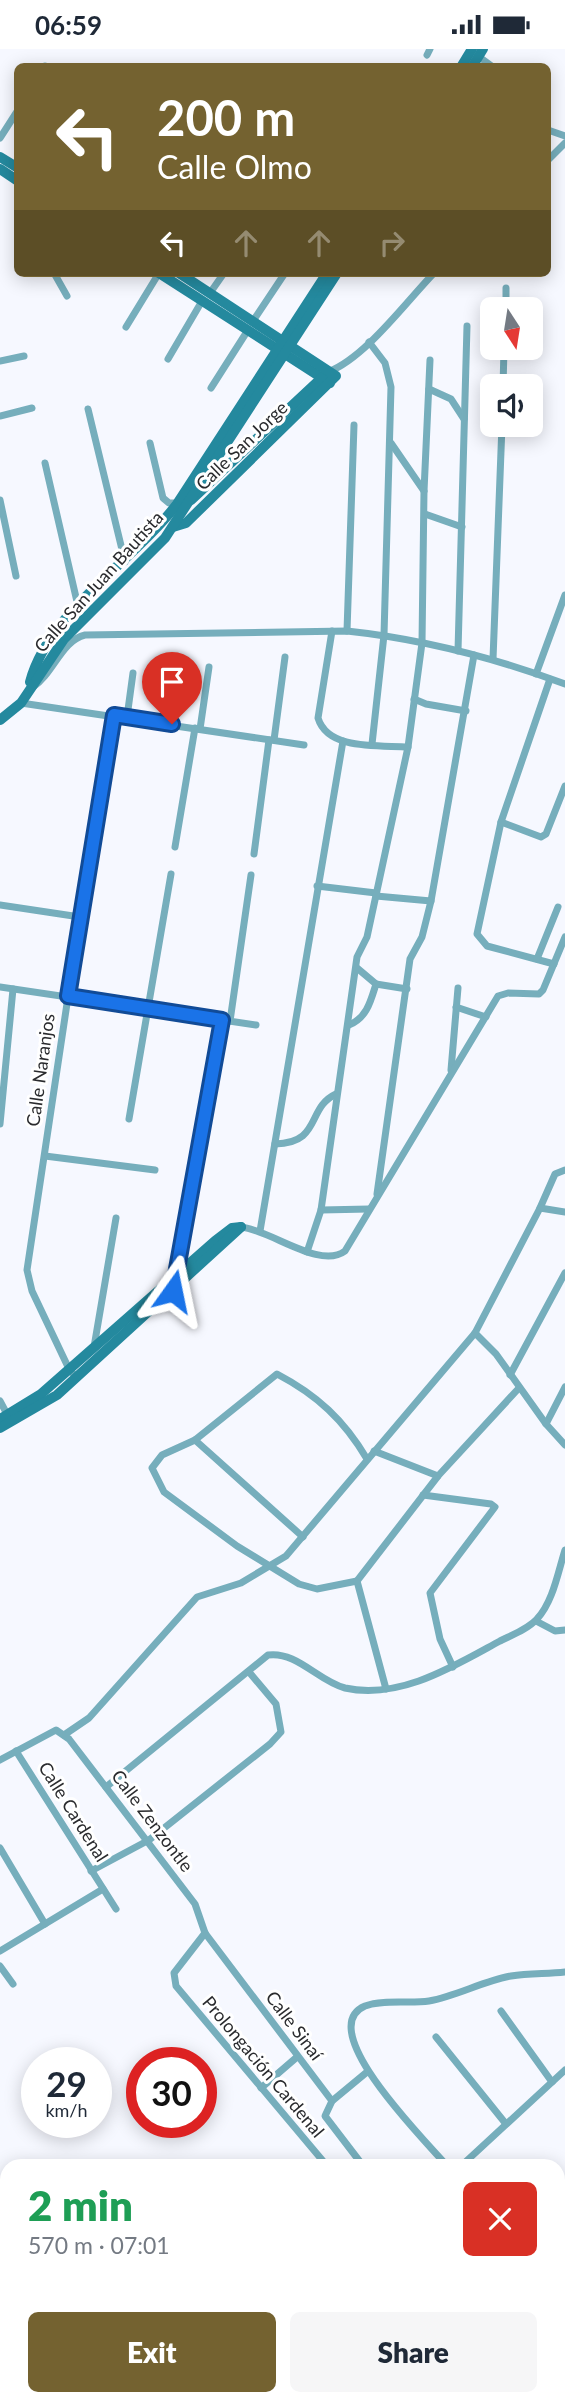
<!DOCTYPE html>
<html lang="en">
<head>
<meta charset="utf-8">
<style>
  body { margin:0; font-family:Lato,sans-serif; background:#f6f6f7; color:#1f2937; height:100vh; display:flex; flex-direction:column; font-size:26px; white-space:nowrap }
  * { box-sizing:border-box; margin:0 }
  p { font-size:23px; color:#747a83 }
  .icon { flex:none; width:38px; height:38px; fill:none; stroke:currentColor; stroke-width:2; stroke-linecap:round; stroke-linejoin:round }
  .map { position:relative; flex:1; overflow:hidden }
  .details { position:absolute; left:0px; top:2110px; width:565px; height:247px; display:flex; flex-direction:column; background:#fff; border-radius:21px 21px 0 0; box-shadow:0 4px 18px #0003 }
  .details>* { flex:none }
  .hud { position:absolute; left:14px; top:14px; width:537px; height:214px; border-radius:10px; box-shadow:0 4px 18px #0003; background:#746230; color:#fff; overflow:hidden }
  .needle { width:46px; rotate:168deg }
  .fabs { position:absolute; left:480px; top:248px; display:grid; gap:14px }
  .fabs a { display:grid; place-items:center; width:63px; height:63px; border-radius:10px; background:#fff; box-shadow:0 4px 18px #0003; font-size:35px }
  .speed { position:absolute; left:21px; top:1998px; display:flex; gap:14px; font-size:35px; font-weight:700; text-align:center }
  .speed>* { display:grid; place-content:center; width:91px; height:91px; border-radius:50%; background:#fff; box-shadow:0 4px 18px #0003; line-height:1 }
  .speed small { font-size:18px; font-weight:400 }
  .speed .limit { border:10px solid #d22; background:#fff; color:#111 }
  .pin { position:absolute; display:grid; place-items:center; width:60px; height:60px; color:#fff; margin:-72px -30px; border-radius:50% 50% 50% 0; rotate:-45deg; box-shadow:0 0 7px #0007 }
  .pin .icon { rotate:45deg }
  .me { position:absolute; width:77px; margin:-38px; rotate:12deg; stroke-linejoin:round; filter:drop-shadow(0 0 5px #0008) }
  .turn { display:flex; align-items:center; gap:24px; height:147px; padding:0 28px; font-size:32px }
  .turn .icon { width:91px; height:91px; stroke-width:2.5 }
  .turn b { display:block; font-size:49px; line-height:60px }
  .lanes { display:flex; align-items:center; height:66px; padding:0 28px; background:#0003; justify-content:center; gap:35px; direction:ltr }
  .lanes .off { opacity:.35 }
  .round { display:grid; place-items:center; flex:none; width:74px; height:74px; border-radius:10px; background:#f6f6f7 }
  .overview { display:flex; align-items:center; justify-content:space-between; height:119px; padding:0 28px }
  h1 { font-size:42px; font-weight:800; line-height:52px; color:#1e9e55 }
  .primary-button { display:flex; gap:14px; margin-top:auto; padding:14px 28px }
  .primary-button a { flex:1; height:80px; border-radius:10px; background:#746230; color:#fff; font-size:28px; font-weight:800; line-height:80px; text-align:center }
  .primary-button a+a { background:#f6f6f7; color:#1f2937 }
  .status { display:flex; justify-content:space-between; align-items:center; height:49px; padding:0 35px; background:#fff; direction:ltr }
  .status svg { height:19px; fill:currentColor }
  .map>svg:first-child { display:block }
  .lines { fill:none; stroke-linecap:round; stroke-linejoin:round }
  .street { stroke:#76aebc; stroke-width:7 }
  .secondary { stroke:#24899e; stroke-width:10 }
  .route-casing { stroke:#114b97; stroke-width:18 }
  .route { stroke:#1a73e8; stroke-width:12 }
  .labels { text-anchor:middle; stroke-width:6; stroke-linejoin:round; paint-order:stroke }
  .street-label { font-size:18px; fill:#2a2b2e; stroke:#fff }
</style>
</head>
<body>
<div class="status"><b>06:59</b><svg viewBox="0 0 49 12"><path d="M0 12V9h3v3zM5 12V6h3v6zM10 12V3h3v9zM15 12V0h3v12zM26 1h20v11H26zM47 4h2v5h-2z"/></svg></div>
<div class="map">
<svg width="565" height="2356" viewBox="0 0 565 2356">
  <rect width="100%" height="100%" fill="#f6f8ff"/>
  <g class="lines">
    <g class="street">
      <path d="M427 6 430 0"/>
      <path d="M478 7 493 18"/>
      <path d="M45 18V17"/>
      <path d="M548 81 565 87"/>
      <path d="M0 89 18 61"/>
      <path d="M548 111 565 94"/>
      <path d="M54 224 67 247"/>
      <path d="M210 244 224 224"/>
      <path d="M506 261V239"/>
      <path d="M253 272 285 224"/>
      <path d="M126 278 159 224"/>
      <path d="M369 293 385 314 391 338 384 586 372 695"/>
      <path d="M168 310 202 252"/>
      <path d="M0 312 24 307"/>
      <path d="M328 323C365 309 406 253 434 224"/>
      <path d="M503 338 504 299"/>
      <path d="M211 339 248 281"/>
      <path d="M429 340 451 350 464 370"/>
      <path d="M88 360 125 513"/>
      <path d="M0 367 32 359"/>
      <path d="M150 394 163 449 169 454H177"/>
      <path d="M391 394 424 442"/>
      <path d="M45 414 78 557"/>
      <path d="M0 451 16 527"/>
      <path d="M425 465 462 478"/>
      <path d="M332 582 318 669C328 702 380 696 408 698"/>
      <path d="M347 582 354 376"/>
      <path d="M458 602 467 277"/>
      <path d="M493 610 502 376"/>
      <path d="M536 625 565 546"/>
      <path d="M550 630 501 773 477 885 487 897 554 915"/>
      <path d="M33 638C53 625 62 591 85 586L347 582C422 590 495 609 565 635"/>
      <path d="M414 650 426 655 466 662"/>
      <path d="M21 654 304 696"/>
      <path d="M127 668 133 624"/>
      <path d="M200 680 209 618"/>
      <path d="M274 691 285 608"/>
      <path d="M501 773 541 788 546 785 565 737"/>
      <path d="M175 798 195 679"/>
      <path d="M254 805 269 691"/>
      <path d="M317 837 376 844"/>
      <path d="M376 847 431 852"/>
      <path d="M0 856 80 868"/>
      <path d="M537 910 558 858"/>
      <path d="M357 919 376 935"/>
      <path d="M0 938 256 976"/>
      <path d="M456 958 486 968"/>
      <path d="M230 972 251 826"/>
      <path d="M349 976C367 969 371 951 376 935L407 940"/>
      <path d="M451 1021 458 939"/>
      <path d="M129 1070 171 825"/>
      <path d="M0 1075 13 940"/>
      <path d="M275 1095C322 1094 306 1059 336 1045"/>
      <path d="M45 1107 155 1121"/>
      <path d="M377 1145 410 910 422 888 431 852 474 606"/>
      <path d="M540 1159 555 1125 565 1121"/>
      <path d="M321 1161 369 1160"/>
      <path d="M241 1178C271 1181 320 1221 345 1202L498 947 508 944 539 945 543 941 565 888"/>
      <path d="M260 1182 343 692"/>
      <path d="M307 1203 321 1161 357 908 367 888 408 698 422 594 424 442 430 311"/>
      <path d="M178 1224 222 971"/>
      <path d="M475 1284 496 1305 546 1375 565 1396"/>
      <path d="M94 1298 116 1169"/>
      <path d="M510 1326 565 1224"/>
      <path d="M77 1329 69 1320 32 1242 27 1221 80 868 114 666"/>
      <path d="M0 1352 9 1369"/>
      <path d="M546 1375 565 1338"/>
      <path d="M195 1391 303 1488"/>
      <path d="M374 1402 438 1427"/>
      <path d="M423 1446 491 1455 495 1458 430 1544 440 1590 453 1618"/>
      <path d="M357 1532 317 1540 299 1535 237 1497 164 1443 152 1419 162 1406 195 1391 277 1325C317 1346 344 1371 367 1410"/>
      <path d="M536 1572 555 1582 565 1581"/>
      <path d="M386 1640 357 1532 438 1427 519 1339"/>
      <path d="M64 1686 89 1669 197 1548 241 1534 286 1507 475 1284 540 1159 565 1163"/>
      <path d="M16 1702 116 1860"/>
      <path d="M0 1711 56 1681 69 1690 195 1855 205 1884 332 2052"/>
      <path d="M106 1738 268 1606C297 1602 318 1632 345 1639 400 1651 454 1617 500 1592 512 1586 528 1580 537 1570 553 1553 558 1523 565 1501"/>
      <path d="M0 1799 45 1875"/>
      <path d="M91 1822 149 1791 270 1695 281 1683 276 1655 249 1623"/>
      <path d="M205 1884 174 1924 176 1937 328 2118"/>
      <path d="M0 1902 103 1840"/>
      <path d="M0 1917 13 1935"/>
      <path d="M501 1962 552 2033"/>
      <path d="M436 1988 506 2075"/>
      <path d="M261 2039 297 2008"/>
      <path d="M364 2118 325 2067 332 2052 367 2023"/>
      <path d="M448 2118C430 2096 311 1980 365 1957 384 1950 410 1955 429 1952 457 1947 483 1932 511 1927 529 1924 547 1925 565 1923"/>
      <path d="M460 2118 565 2021"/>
      <path d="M558 2143 565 2136"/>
      <path d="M270 2350 272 2356"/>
      <path d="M281 2356 285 2350"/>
    </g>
    <g class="secondary">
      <path d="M461 18 472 0"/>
      <path d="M472 18 483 0"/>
      <path d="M0 108 18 119"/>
      <path d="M0 120 18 132"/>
      <path d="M159 224 330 334"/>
      <path d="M191 451 326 325"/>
      <path d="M173 478 186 474 336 327 179 224"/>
      <path d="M30 633C49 562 133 513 177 455L327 224"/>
      <path d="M0 671 21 654 64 590 165 489 337 224"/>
      <path d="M0 1370 41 1345 215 1192 232 1179 241 1178"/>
      <path d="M0 1379 57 1346 241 1178"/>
    </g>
  </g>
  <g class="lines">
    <defs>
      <path id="route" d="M172 675 114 666 68 947 222 971 173 1242"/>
    </defs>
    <use href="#route" class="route-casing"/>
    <use href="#route" class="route"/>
  </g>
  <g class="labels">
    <g class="street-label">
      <text transform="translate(242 397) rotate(-44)" y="6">Calle San Jorge</text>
      <text transform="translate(99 533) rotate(-48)" y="6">Calle San Juan Bautista</text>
      <text transform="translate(41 1021) rotate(-82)" y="6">Calle Naranjos</text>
      <text transform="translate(73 1763) rotate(58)" y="6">Calle Cardenal</text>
      <text transform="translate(152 1772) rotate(53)" y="6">Calle Zenzontle</text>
      <text transform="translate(294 1977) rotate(53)" y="6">Calle Sinaí</text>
      <text transform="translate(263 2018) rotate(50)" y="6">Prolongación Cardenal</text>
    </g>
  </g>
</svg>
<div class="fabs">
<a><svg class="needle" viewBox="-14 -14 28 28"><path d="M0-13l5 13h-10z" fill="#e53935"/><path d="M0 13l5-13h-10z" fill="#747a83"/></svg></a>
<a><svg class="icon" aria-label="sound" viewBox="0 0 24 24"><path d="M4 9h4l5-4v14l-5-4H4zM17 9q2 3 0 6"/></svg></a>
</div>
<div class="speed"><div>29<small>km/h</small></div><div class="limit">30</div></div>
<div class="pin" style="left:172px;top:675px;background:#d93025"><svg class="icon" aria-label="arrive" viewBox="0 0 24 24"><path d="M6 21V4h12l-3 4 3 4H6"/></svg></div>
<svg class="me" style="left:173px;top:1242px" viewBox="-20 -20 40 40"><path d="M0-17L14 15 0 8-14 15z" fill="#1a73e8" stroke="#fff" stroke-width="4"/></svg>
<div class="hud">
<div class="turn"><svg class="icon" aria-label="left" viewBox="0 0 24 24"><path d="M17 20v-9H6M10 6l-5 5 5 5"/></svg><div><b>200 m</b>Calle Olmo</div></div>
<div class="lanes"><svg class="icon" aria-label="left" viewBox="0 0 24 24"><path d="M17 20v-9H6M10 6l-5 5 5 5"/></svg><svg class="icon off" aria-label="ahead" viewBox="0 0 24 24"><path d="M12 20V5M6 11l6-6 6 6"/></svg><svg class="icon off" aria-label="ahead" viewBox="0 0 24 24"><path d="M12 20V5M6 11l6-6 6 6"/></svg><svg class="icon off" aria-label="right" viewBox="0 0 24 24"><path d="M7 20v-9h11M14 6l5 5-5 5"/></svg></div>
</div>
<section class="details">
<div class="overview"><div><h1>2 min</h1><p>570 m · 07:01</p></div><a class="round" style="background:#d93025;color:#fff"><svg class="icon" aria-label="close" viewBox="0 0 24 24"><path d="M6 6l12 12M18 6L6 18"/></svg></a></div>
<div class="primary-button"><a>Exit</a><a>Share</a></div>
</section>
</div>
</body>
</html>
